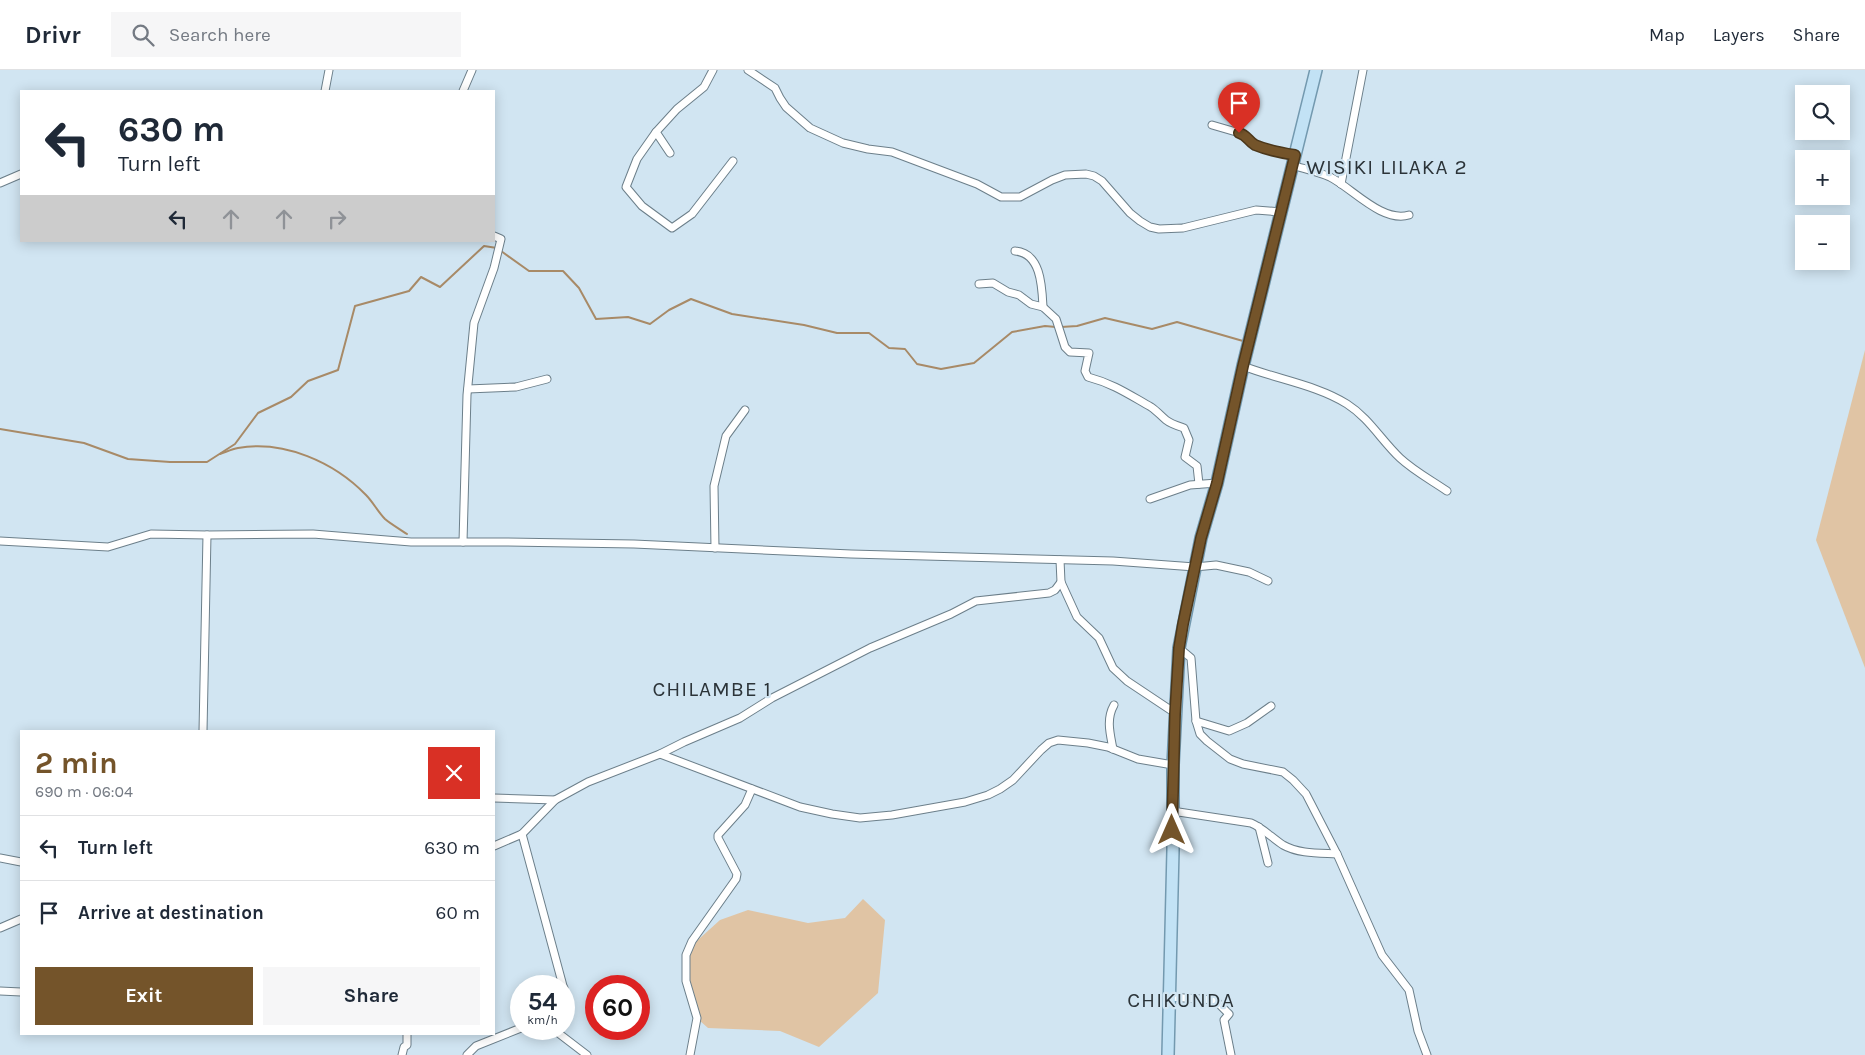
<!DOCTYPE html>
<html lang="en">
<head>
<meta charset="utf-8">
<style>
  body { margin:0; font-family:Karla,sans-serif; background:#f6f6f7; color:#1f2937; height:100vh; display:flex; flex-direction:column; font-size:19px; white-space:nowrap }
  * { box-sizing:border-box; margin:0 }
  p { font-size:16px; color:#747a83 }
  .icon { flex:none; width:28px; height:28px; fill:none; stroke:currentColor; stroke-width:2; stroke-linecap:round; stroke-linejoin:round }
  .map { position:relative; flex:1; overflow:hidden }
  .drawer { position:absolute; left:20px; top:660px; width:475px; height:305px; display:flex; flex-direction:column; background:#fff; border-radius:0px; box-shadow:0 2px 12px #0003 }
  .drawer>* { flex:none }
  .banner { position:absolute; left:20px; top:20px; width:475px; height:152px; border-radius:0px; box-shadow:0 2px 12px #0003; background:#fff; color:#1f2937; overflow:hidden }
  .fabs { position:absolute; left:1795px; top:15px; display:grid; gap:10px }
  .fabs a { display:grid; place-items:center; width:55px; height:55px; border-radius:0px; background:#fff; box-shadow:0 2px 12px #0003; font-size:25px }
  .speed { position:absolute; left:510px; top:905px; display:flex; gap:10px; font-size:25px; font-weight:700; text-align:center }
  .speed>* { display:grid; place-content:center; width:65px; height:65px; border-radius:50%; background:#fff; box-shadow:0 2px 12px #0003; line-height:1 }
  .speed small { font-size:12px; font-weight:400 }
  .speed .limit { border:8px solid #d22; background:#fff; color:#111 }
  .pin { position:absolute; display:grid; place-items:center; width:42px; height:42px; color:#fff; margin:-51px -21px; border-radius:50% 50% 50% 0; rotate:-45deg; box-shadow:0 0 5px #0007 }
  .pin .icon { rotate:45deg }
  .me { position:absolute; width:55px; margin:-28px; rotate:0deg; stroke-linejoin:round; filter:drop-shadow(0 0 4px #0008) }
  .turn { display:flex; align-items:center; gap:18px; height:105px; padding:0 15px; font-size:22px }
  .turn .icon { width:65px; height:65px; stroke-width:2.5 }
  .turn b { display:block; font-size:35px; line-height:42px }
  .lanes { display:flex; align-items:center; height:48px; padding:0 15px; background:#0003; justify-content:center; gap:25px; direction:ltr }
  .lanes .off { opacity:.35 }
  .round { display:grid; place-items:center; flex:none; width:52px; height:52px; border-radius:0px; background:#f6f6f7 }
  .summary { display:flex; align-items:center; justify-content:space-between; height:85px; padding:0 15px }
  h1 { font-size:30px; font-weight:700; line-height:38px; color:#74542a }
  .cta { display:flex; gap:10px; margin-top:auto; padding:10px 15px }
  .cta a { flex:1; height:58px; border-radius:0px; background:#74542a; color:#fff; font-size:20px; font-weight:700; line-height:58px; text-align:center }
  .cta a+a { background:#f6f6f7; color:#1f2937 }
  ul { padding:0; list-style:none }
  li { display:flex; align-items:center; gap:15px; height:65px; padding:0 15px; border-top:1px solid #e0e1e3 }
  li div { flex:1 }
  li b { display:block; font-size:19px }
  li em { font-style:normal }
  header { display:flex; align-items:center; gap:30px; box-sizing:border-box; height:70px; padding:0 25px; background:#fff; border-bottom:1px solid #e0e1e3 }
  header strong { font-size:24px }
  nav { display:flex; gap:28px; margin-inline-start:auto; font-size:18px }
  .search { width:350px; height:45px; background:#f6f6f7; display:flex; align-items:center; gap:12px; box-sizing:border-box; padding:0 18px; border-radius:0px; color:#747a83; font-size:19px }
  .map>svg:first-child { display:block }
  .green { fill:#e0c4a4 }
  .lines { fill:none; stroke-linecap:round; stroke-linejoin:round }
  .stream { stroke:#a88a67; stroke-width:2 }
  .street-casing { stroke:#6c7f8a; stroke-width:9 }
  .primary-casing { stroke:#7399af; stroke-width:14 }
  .street { stroke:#fff; stroke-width:7 }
  .primary { stroke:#c2e2f5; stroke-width:11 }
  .route-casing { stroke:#4b371b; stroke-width:12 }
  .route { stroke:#74542a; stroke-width:9 }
  .labels { text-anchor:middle; stroke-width:4.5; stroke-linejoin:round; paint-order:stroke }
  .quarter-label { font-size:21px; letter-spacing:1px; fill:#2c3439; stroke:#d1e5f2 }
</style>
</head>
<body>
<header>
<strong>Drivr</strong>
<div class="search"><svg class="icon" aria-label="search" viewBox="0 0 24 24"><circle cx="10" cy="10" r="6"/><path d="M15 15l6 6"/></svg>Search here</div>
<nav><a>Map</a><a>Layers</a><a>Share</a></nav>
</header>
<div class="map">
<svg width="1865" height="985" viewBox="0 0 1865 985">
  <rect width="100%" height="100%" fill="#d1e5f2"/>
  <g class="green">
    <path d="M1865 280V598L1816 470Z"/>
    <path d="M863 829 885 850 878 923 819 977 780 961 708 958 699 950 687 909 689 878 720 850 748 840 808 853 845 848Z"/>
  </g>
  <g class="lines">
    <g class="stream">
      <path d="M501 181 529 201H563L579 218 596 249 628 247 650 254 669 240 691 229 732 244 804 255 837 263H869L889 278 905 279 917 294 941 299 974 293 1012 262 1045 256 1056 257"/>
      <path d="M1061 257 1077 256 1105 248 1152 259 1177 252 1243 271"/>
      <path d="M0 359 84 373 128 389 170 392H207L235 374 258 343 291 327 308 311 338 300 355 236 409 221 421 207 440 217 484 176 497 178"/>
      <path d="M220 384C226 382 232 379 238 378 284 370 334 392 366 425 373 432 378 442 385 449 392 455 400 459 407 464"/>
    </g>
    <defs>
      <g id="street">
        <path d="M748 0 775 18 780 28 786 37 810 58 843 73 868 79 892 82 977 114 1001 127H1020L1052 110 1065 105 1086 104 1094 106 1102 111 1130 143 1140 151 1150 157 1159 159 1183 158 1256 140 1281 142"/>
        <path d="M325 21 329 0"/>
        <path d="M463 21 472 0"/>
        <path d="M1212 55 1243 64 1251 73 1262 77 1295 85"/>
        <path d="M656 62 637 89 626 117 642 136 672 158 692 144 733 91"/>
        <path d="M670 83 656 62 677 39 704 17 713 0"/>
        <path d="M1292 95C1305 99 1318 102 1330 107 1352 118 1382 153 1409 145"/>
        <path d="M0 113 21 104"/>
        <path d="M1341 114 1363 0"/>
        <path d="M1015 181C1041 183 1042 216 1043 237"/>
        <path d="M979 214 993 213 1008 222 1019 225 1031 234 1043 237 1056 249 1065 277 1070 282 1089 283 1085 301 1088 307C1114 314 1128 324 1151 337 1157 341 1161 346 1166 350 1171 354 1178 356 1184 358L1189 370 1185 387 1197 396 1199 414"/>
        <path d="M1243 296C1276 309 1317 315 1347 334 1369 348 1381 370 1400 388 1414 401 1431 410 1447 421"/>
        <path d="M468 319 516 317 547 309"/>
        <path d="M1150 429 1190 415 1217 413"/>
        <path d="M0 471 108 477 151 464 207 465 313 464 411 472H502L634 474 851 484 1113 491 1195 497 1216 495 1249 502 1268 511"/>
        <path d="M463 472 467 325 474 253 494 198 501 169 494 166"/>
        <path d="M715 478 714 416 726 366 745 340"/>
        <path d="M1060 490 1061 512 1077 547 1099 568 1113 598 1127 611 1175 643"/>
        <path d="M1179 578 1191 588 1196 651 1200 664 1207 671 1230 689 1243 694 1283 702 1293 710 1306 724 1337 784 1382 885 1409 920 1418 961 1427 985"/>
        <path d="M1196 651 1229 661 1247 653 1271 636"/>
        <path d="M203 661 207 465"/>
        <path d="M1113 679C1110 663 1106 649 1114 635"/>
        <path d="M660 684 800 737 832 744 860 748 892 745 965 732 988 725 1000 719 1013 710 1041 680 1049 673 1058 670 1088 673 1108 677 1138 689 1173 695"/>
        <path d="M494 728 555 730"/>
        <path d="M1172 741 1251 753C1263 758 1272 768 1283 775 1299 784 1319 783 1337 784"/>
        <path d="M1259 757 1268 793"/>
        <path d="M522 764 563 916"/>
        <path d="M494 776 522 764 555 730 588 712 660 684 684 672 740 648 772 628 870 578 951 544 976 531 1049 523 1055 520 1061 512"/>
        <path d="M0 788 21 792"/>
        <path d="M0 858 21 849"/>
        <path d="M564 918V930"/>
        <path d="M0 921 21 922"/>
        <path d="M1169 927 1215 930 1229 944 1224 950 1231 985"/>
        <path d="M553 959 587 985"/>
        <path d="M402 985 404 977 407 975V964"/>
        <path d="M467 985 476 976 521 958"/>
        <path d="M690 985 697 948 686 911V885L692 871 736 809 737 804 718 768V765L745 735 752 719"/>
      </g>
      <path id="primary" d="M1168 985 1173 780V695L1179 578 1201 468 1217 413 1243 296 1316 0"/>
    </defs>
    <use href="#street" class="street-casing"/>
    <use href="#primary" class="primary-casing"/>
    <use href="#street" class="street"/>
    <use href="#primary" class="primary"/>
  </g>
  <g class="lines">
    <defs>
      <path id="route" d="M1172 760 1175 644 1179 578 1183 554 1201 468 1217 413 1243 296 1295 85C1282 83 1267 80 1255 75 1248 71 1247 65 1239 63"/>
    </defs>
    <use href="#route" class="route-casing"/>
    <use href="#route" class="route"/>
  </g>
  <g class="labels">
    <g class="quarter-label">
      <text x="1387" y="104">WISIKI LILAKA 2</text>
      <text x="712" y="626">CHILAMBE 1</text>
      <text x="1181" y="937">CHIKUNDA</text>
    </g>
  </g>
</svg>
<div class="fabs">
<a><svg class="icon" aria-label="search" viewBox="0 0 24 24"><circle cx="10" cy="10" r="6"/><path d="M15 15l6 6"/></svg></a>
<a>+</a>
<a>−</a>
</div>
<div class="speed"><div>54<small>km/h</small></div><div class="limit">60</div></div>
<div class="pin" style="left:1239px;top:63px;background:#d93025"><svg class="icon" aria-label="arrive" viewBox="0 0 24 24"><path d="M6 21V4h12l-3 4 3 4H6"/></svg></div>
<svg class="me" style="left:1172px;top:760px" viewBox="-20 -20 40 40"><path d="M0-17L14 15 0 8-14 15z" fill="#74542a" stroke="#fff" stroke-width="4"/></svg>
<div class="banner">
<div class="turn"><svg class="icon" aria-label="left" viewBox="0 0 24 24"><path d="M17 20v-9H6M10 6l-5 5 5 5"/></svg><div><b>630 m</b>Turn left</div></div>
<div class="lanes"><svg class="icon" aria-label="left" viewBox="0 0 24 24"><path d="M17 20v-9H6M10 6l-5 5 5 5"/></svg><svg class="icon off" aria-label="ahead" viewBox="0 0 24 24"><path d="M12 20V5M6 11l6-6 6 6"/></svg><svg class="icon off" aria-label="ahead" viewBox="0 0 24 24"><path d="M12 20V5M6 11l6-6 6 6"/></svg><svg class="icon off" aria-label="right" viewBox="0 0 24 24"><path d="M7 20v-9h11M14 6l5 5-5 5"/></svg></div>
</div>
<section class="drawer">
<div class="summary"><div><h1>2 min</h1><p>690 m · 06:04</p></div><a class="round" style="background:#d93025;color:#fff"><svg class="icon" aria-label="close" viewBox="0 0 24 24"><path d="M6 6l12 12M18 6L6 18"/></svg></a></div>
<ul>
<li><svg class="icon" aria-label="left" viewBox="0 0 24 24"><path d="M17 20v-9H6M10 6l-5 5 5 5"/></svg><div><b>Turn left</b></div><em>630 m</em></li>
<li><svg class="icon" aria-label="arrive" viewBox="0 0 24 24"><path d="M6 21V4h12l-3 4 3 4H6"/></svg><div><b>Arrive at destination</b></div><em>60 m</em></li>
</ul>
<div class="cta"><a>Exit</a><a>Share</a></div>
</section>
</div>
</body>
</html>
